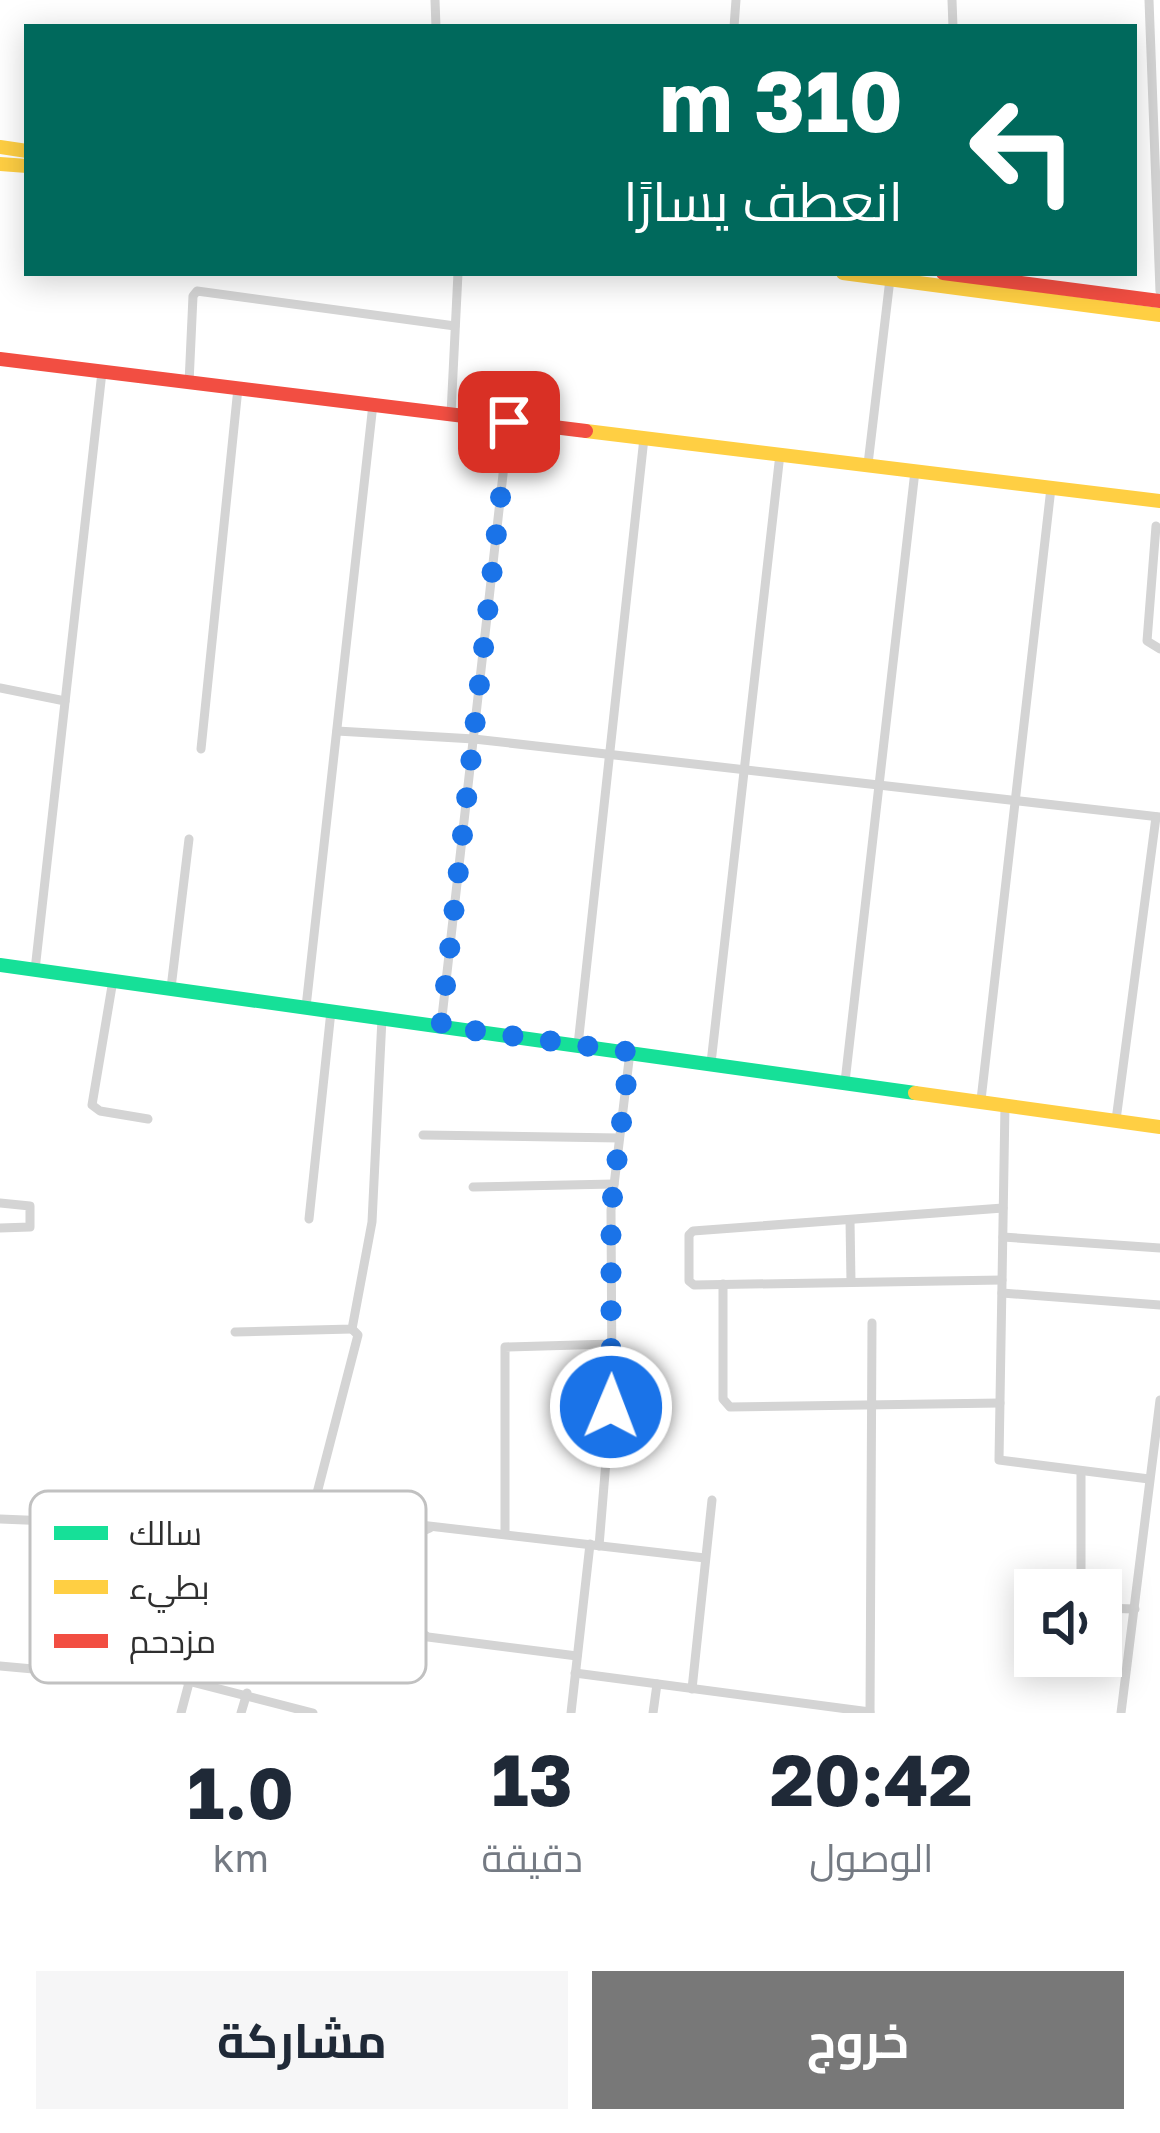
<!DOCTYPE html>
<html lang="ar">
<head>
<meta charset="utf-8">
<style>
  body { margin:0; font-family:"Golos Text",Cairo,sans-serif; background:#f6f6f7; color:#1f2937; direction:rtl; height:100vh; display:flex; flex-direction:column; font-size:45px; white-space:nowrap }
  * { box-sizing:border-box; margin:0 }
  p { font-size:39px; color:#747a83 }
  .icon { flex:none; width:66px; height:66px; fill:none; stroke:currentColor; stroke-width:2; stroke-linecap:round; stroke-linejoin:round }
  .map { position:relative; height:1713px; overflow:hidden; direction:ltr }
  .details { display:flex; flex-direction:column; background:#fff; flex:1 }
  .details>* { flex:none }
  .top-card { position:absolute; left:24px; top:24px; width:1113px; height:252px; border-radius:0px; box-shadow:0 6px 30px #0003; direction:rtl; background:#00695c; color:#fff; overflow:hidden }
  .fabs { position:absolute; left:1014px; top:1569px; display:grid; gap:24px }
  .fabs a { display:grid; place-items:center; width:108px; height:108px; border-radius:0px; background:#fff; box-shadow:0 6px 30px #0003; font-size:60px }
  .pin { position:absolute; display:grid; place-items:center; width:102px; height:102px; color:#fff; margin:-51px; border-radius:24px; box-shadow:0 6px 18px #0006 }
  .me { position:absolute; width:132px; margin:-66px; rotate:1deg; stroke-linejoin:round; filter:drop-shadow(0 0 9px #0008) }
  .turn { display:flex; align-items:center; gap:42px; height:252px; padding:0 36px; font-size:54px }
  .turn .icon { width:156px; height:156px; stroke-width:2.5 }
  .turn b { display:block; font-size:84px; line-height:102px }
  .eta { display:flex; justify-content:space-evenly; align-items:center; height:204px; text-align:center }
  .eta b { font-size:72px; font-weight:700; line-height:84px }
  .cta { display:flex; gap:24px; margin-top:auto; padding:24px 36px }
  .cta a { flex:1; height:138px; border-radius:0px; background:#787878; color:#fff; font-size:48px; font-weight:700; line-height:138px; text-align:center }
  .cta a+a { background:#f6f6f7; color:#1f2937 }
  .map>svg:first-child { display:block }
  .lines { fill:none; stroke-linecap:round; stroke-linejoin:round }
  .street { stroke:#d4d4d4; stroke-width:9 }
  .fast { stroke:#16e098; stroke-width:14 }
  .slow { stroke:#ffcf43; stroke-width:14 }
  .jam { stroke:#f24e42; stroke-width:14 }
  .route { stroke:#1a73e8; stroke-width:21; stroke-dasharray:0 37.8 }
  .key { fill:#fff; stroke:#c1c1c1; stroke-width:3 }
  .key-label { font-size:33px; fill:#2f2f2f }
</style>
</head>
<body>
<div class="map">
<svg width="1160" height="1713" viewBox="0 0 1160 1713">
  <rect width="100%" height="100%" fill="#fff"/>
  <g class="lines">
    <g class="street">
      <path d="M435 0 436 27"/>
      <path d="M952 0 953 27"/>
      <path d="M1149 0 1160 291"/>
      <path d="M734 27 736 0"/>
      <path d="M189 383 193 296 197 291 455 326"/>
      <path d="M451 414 458 273"/>
      <path d="M868 464 890 279"/>
      <path d="M1156 526 1147 641 1160 649"/>
      <path d="M0 688 65 701"/>
      <path d="M337 731 474 739 1160 817"/>
      <path d="M201 749 238 388"/>
      <path d="M35 970 102 372"/>
      <path d="M113 980 92 1105 100 1111 148 1119"/>
      <path d="M171 988 189 839"/>
      <path d="M306 1007 373 404"/>
      <path d="M441 1026 509 421"/>
      <path d="M578 1045 644 438"/>
      <path d="M711 1063 780 454"/>
      <path d="M845 1082 915 471"/>
      <path d="M981 1100 1051 488"/>
      <path d="M1005 1105 999 1460 1149 1479"/>
      <path d="M1116 1120 1156 817"/>
      <path d="M423 1135 619 1138"/>
      <path d="M473 1187 614 1184"/>
      <path d="M0 1203 30 1206V1227L0 1228"/>
      <path d="M309 1219 331 1011"/>
      <path d="M850 1220 851 1282"/>
      <path d="M1003 1237 1160 1248"/>
      <path d="M1002 1280 694 1285 689 1281V1235L693 1231 1003 1208"/>
      <path d="M723 1284V1399L730 1407 1000 1403"/>
      <path d="M1002 1293 1160 1305"/>
      <path d="M235 1332 352 1329 372 1222 382 1018"/>
      <path d="M1081 1471V1590"/>
      <path d="M0 1519 223 1528 403 1523 705 1558"/>
      <path d="M309 1524 358 1335 352 1329"/>
      <path d="M91 1525 83 1646 86 1655 313 1713"/>
      <path d="M430 1528 390 1546 382 1603 384 1609 428 1637 577 1656"/>
      <path d="M505 1534V1347L612 1344"/>
      <path d="M599 1546 612 1388 611 1210 630 1052"/>
      <path d="M1101 1608 1135 1609"/>
      <path d="M0 1666 66 1672"/>
      <path d="M575 1673 870 1712"/>
      <path d="M692 1689 712 1500"/>
      <path d="M181 1713 190 1679"/>
      <path d="M241 1713 247 1693"/>
      <path d="M571 1713 590 1544"/>
      <path d="M653 1713 657 1684"/>
      <path d="M870 1713 872 1323"/>
      <path d="M1121 1713 1160 1400"/>
    </g>
    <path class="fast" d="M0 965 915 1093"/>
    <g class="slow">
      <path d="M0 147 27 151"/>
      <path d="M0 164 27 166"/>
      <path d="M843 273 1160 315"/>
      <path d="M586 431 1160 501"/>
      <path d="M915 1093 1160 1127"/>
    </g>
    <g class="jam">
      <path d="M943 273 1160 301"/>
      <path d="M0 359 586 431"/>
    </g>
  </g>
  <g class="lines">
    <path class="route" d="M509 422 441 1026 630 1052 611 1210V1407"/>
  </g>
  <rect x="30" y="1491" width="396" height="192" rx="18" class="key"/>
  <rect x="54" y="1526" width="54" height="14" fill="#16e098"/>
  <rect x="54" y="1580" width="54" height="14" fill="#ffcf43"/>
  <rect x="54" y="1634" width="54" height="14" fill="#f24e42"/>
  <g class="key-label">
    <text x="129" y="1545">سالك</text>
    <text x="129" y="1599">بطيء</text>
    <text x="129" y="1653">مزدحم</text>
  </g>
</svg>
<div class="fabs">
<a><svg class="icon" aria-label="sound" viewBox="0 0 24 24"><path d="M4 9h4l5-4v14l-5-4H4zM17 9q2 3 0 6"/></svg></a>
</div>
<div class="pin" style="left:509px;top:422px;background:#d93025"><svg class="icon" aria-label="arrive" viewBox="0 0 24 24"><path d="M6 21V4h12l-3 4 3 4H6"/></svg></div>
<svg class="me" style="left:611px;top:1407px" viewBox="-20 -20 40 40"><circle r="17" fill="#1a73e8" stroke="#fff" stroke-width="3"/><path d="M0-11L8 9 0 5-8 9z" fill="#fff"/></svg>
<div class="top-card">
<div class="turn"><svg class="icon" aria-label="left" viewBox="0 0 24 24"><path d="M17 20v-9H6M10 6l-5 5 5 5"/></svg><div><b>310 m</b>انعطف يسارًا</div></div>
</div>
</div>
<section class="details">
<div class="eta">
<div><b>20:42</b><p>الوصول</p></div>
<div><b>13</b><p>دقيقة</p></div>
<div><b>1.0</b><p>km</p></div>
</div>
<div class="cta"><a>خروج</a><a>مشاركة</a></div>
</section>
</body>
</html>
